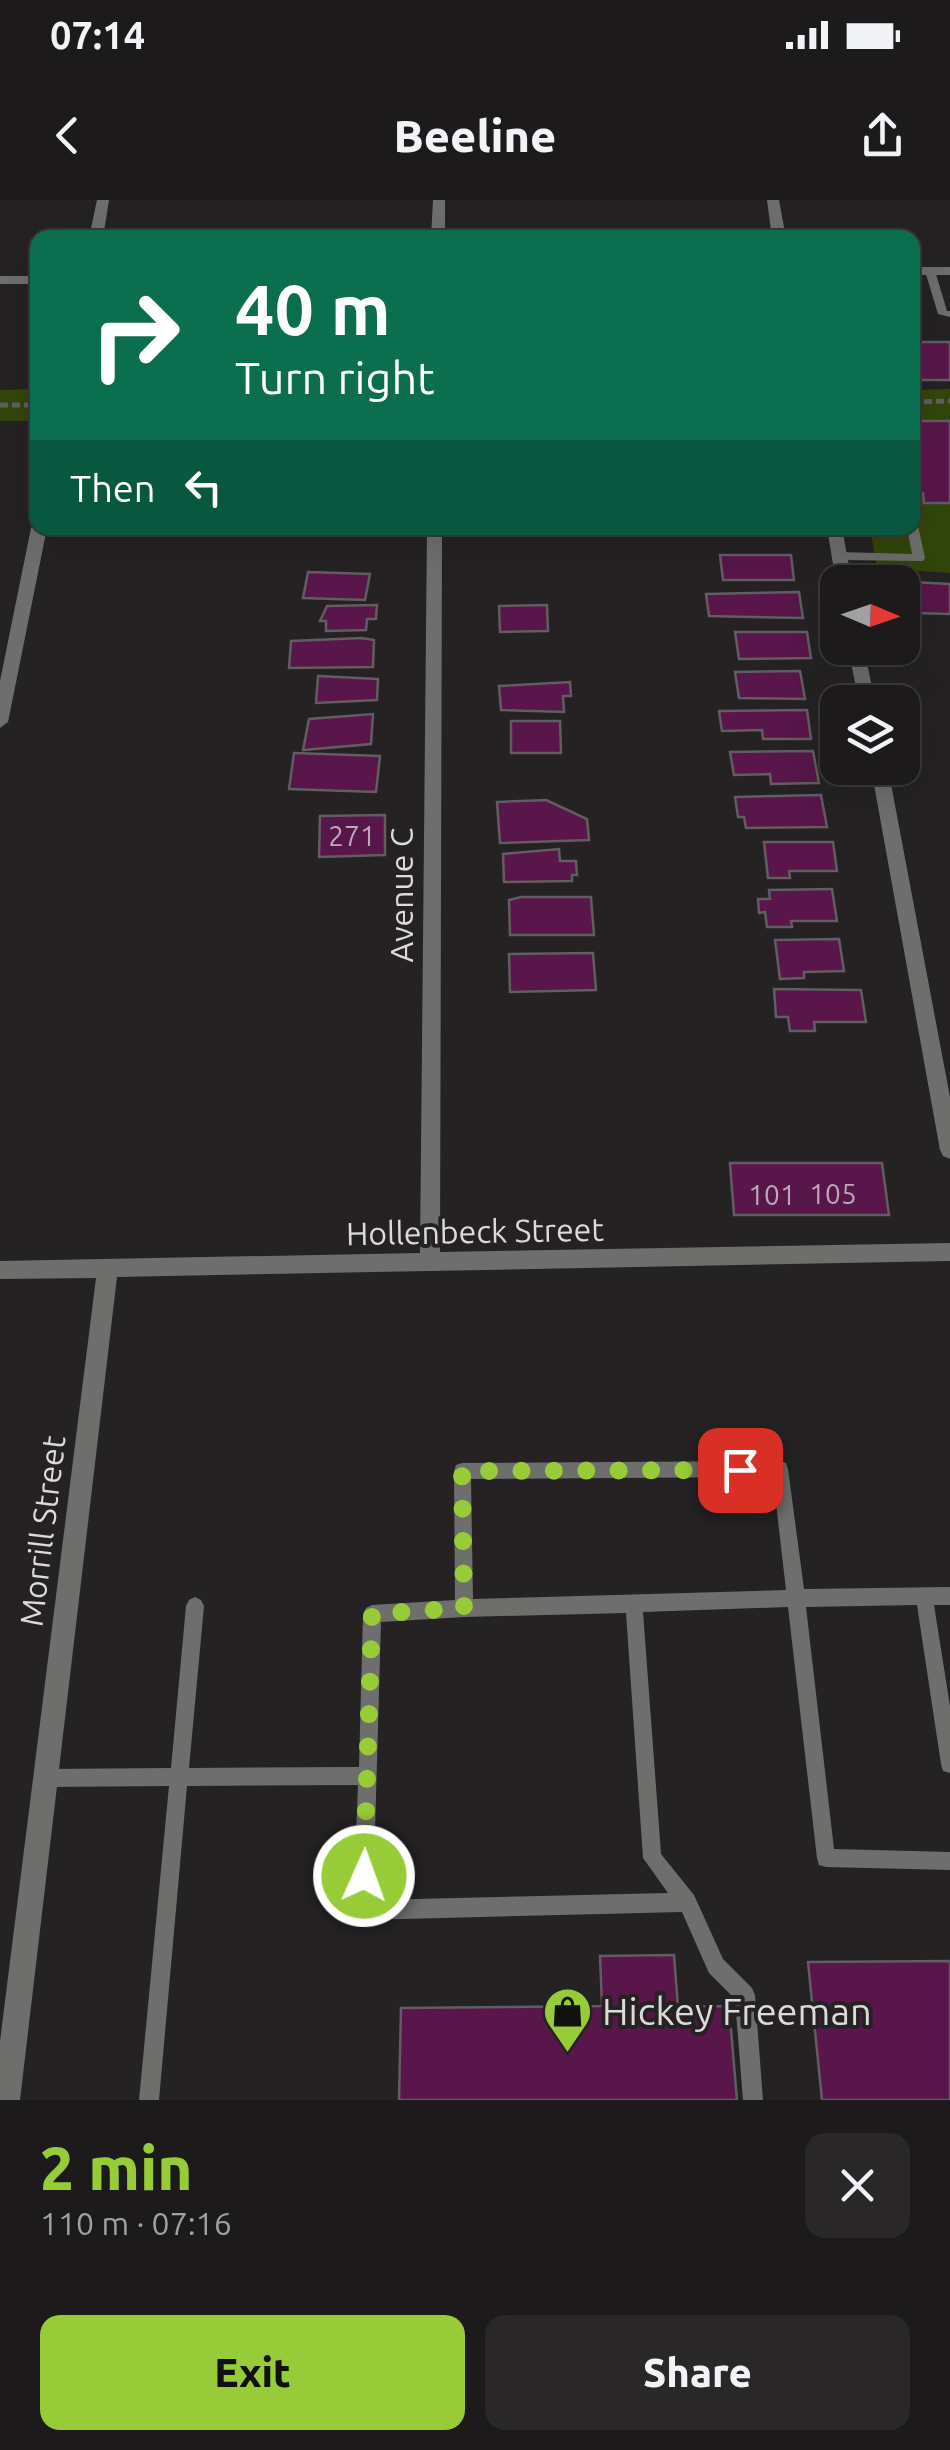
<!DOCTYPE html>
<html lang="en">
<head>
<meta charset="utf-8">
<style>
  body { margin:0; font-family:Ubuntu,sans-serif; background:#292728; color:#f1f3f6; height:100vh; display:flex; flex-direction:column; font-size:38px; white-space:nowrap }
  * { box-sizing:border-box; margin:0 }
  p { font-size:32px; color:#a0a1a3 }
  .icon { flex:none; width:55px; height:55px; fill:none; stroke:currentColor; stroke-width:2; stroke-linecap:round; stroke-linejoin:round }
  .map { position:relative; height:1900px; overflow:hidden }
  .drawer { display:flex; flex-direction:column; background:#1c1a1b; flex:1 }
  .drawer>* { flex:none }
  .banner { position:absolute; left:30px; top:30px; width:890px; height:305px; border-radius:20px; box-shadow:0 10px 40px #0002,0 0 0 2px #3a383a; background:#0b6e4f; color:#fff; overflow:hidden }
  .needle { width:65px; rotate:92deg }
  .tools { position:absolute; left:820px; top:365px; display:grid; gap:20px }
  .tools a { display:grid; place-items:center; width:100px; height:100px; border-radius:20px; background:#1c1a1b; box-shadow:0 10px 40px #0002,0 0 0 2px #3a383a; font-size:50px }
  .pin { position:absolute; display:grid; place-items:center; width:85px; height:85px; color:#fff; margin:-42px; border-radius:20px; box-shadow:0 5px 15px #0006 }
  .me { position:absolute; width:110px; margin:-55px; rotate:2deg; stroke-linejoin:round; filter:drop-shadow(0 0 8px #0008) }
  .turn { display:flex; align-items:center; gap:35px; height:210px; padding:0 40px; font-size:45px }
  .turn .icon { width:130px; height:130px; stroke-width:2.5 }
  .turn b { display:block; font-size:70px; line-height:85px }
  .then { display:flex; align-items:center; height:95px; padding:0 40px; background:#0003; gap:20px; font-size:38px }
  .round { display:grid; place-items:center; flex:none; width:105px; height:105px; border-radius:20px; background:#292728 }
  .summary { display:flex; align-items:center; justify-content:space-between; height:170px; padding:0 40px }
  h1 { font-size:60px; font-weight:800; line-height:75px; color:#97cc38 }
  .cta { display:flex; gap:20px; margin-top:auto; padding:20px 40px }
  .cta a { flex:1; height:115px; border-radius:20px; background:#97cc38; color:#111; font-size:40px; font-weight:800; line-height:115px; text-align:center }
  .cta a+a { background:#292728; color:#f1f3f6 }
  .status { display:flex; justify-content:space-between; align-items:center; height:70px; padding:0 50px; background:#1c1a1b; direction:ltr }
  .status svg { height:28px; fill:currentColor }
  header { display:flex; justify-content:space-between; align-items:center; height:130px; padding:0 40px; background:#1c1a1b; font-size:45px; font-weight:800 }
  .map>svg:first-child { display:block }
  .green { fill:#32460c }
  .building { fill:#58164a; stroke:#615d60; stroke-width:2.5 }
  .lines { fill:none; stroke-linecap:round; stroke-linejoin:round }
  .path { stroke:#605e5f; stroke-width:5; stroke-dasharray:8 4; stroke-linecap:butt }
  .service { fill:#6e6f6d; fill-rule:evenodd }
  .minor { fill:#6e6f6d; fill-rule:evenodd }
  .tertiary { fill:#6e6f6d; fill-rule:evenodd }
  .route { stroke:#97cc38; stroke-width:18; stroke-dasharray:0 32.4 }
  .labels { text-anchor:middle; stroke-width:8; stroke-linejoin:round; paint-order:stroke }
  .number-label { font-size:28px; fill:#bba9b7 }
  .street-label { font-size:32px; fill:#dcdadb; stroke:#252224 }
  .near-poi-label { font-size:38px; fill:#dcdadb; stroke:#252224; text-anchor:start }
</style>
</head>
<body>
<div class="status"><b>07:14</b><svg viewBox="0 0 49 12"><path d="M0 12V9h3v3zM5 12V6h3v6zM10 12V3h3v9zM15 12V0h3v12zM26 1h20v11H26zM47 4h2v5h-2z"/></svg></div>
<header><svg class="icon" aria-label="back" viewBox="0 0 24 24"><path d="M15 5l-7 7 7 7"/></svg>Beeline<svg class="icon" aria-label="share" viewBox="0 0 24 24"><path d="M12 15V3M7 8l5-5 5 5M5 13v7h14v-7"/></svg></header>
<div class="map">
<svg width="950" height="1900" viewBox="0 0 950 1900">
  <rect width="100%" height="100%" fill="#252224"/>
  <g class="green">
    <path d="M37 189V221H0V190Z"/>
    <path d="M950 189V373L877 368 870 328H912L913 190Z"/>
  </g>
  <g class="building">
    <path d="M912 134 915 142H950V180H912Z"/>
    <path d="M912 221H950V303H924L923 293H912Z"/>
    <path d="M720 355H791L794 380H723Z"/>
    <path d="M308 372 370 374 365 400 303 398Z"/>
    <path d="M911 382 950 384V414L915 413Z"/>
    <path d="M799 392 803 418 709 416 706 394Z"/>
    <path d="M377 405 376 419H367L366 430 326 431V421H320L327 406Z"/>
    <path d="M547 405 548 431 500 432 499 406Z"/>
    <path d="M735 432H807L811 458 739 459Z"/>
    <path d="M362 438 374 440 373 467 289 468 291 441Z"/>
    <path d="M800 471 805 499 739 498 735 472Z"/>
    <path d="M318 476 378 479 377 500 316 503Z"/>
    <path d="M570 482 571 496H563L564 512 501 510 499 486Z"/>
    <path d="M807 510 811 539H763L762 530 722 531 719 511Z"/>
    <path d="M373 514 371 544 303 550 309 519Z"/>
    <path d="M511 521H560L561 553H511Z"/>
    <path d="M813 551 819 583 771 584 770 574 734 575 730 552Z"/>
    <path d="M294 553 380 556 376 592 289 589Z"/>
    <path d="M821 595 827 627 746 628 744 617H738L735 597Z"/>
    <path d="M546 600 587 619 589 640 500 643 497 602Z"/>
    <path d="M385 615V655L319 657 320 616Z"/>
    <path d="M764 642H833L837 671H789L790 678H768Z"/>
    <path d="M559 649 560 661H576L577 675H572V681L504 682 503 654Z"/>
    <path d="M832 689 837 721H791L792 727H767L765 712 759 713 758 699H770L769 690Z"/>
    <path d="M521 697H591L594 735H510L509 700Z"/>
    <path d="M839 739 844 771 804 772V778L780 779 775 740Z"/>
    <path d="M593 753 596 790 510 792 509 754Z"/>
    <path d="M774 789 861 790 866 822H814L815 831H790L788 817H776Z"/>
    <path d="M730 963H882L889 1015H734Z"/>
    <path d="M674 1755 678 1807 729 1806 737 1900H399L401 1808 602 1806 600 1756Z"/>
    <path d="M950 1761V1900H822L808 1762Z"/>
  </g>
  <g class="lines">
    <g class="path">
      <path d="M912 202 950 201"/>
      <path d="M0 205H38"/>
    </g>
    <g class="service">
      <path d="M930 68 935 71 947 111H950V117L938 114 925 71Z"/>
      <path d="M912 322 918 326 925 358 923 361 839 360 833 356 839 352 912 354 907 328H912Z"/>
      <path d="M780 1261 786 1263 788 1269 804 1389 950 1387V1405H934L950 1506V1573L943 1571 941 1564 917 1405 806 1407 834 1649 950 1652V1670L826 1667 819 1665 817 1658 788 1407 643 1412 661 1654 694 1695 723 1759 752 1788 755 1795 763 1900H743L735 1799 709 1773 682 1712 363 1720 356 1717 353 1710 358 1585 187 1586 159 1900H139L169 1586 46 1587 39 1585 37 1578 39 1571 46 1569 171 1568 186 1406 189 1400 195 1397 201 1400 204 1406 189 1568 359 1567 363 1414 366 1408 372 1405 455 1400 454 1271 456 1265 462 1263ZM773 1277 786 1390 473 1399 471 1279ZM626 1413 643 1658 668 1693 373 1700 381 1422 464 1417Z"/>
    </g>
    <g class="minor">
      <path d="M97 0H109L103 38H89Z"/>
      <path d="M433 0H445V38H431Z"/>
      <rect x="912" y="67" width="38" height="8"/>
      <rect x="0" y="76" width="38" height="8"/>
      <path d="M38 323V328H47L8 522 0 528V481L31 328Z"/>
      <path d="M427 328H442L440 1052 950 1043V1061L117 1077 20 1900H0V1841L96 1078 0 1079V1061L420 1053Z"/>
    </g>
    <g class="tertiary">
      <path d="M767 0H779L786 38H772Z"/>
      <path d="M827 328H842L852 382H836Z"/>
      <path d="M848 448H864L875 502H859Z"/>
      <path d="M871 568H888L950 897V959L943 956 940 950Z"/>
    </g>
  </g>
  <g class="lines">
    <path class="route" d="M364 1676 372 1414 464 1408 462 1271 740 1270"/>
  </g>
  <defs>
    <symbol id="shop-pin" viewBox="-11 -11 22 30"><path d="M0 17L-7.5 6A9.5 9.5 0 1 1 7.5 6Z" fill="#97cc38" stroke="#252224"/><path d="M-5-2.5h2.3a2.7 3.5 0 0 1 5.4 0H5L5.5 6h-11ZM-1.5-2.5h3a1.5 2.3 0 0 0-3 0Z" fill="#111"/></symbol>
  </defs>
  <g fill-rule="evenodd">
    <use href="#shop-pin" x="540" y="1784" width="55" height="75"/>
  </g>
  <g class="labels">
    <g class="number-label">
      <text x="352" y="646">271</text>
      <text x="833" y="1004">105</text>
      <text x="772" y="1005">101</text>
    </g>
    <g class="street-label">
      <text transform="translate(402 695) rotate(-90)" y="11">Avenue C</text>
      <text transform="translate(475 1032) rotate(-1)" y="11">Hollenbeck Street</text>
      <text transform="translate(43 1331) rotate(-83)" y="11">Morrill Street</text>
    </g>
    <g class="near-poi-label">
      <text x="602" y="1825">Hickey Freeman</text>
    </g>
  </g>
</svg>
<div class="tools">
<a><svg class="needle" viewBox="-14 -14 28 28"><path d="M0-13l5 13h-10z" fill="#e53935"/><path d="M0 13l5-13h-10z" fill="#a0a1a3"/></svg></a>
<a><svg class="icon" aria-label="layers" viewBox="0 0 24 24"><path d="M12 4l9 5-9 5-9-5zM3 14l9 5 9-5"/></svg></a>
</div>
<div class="pin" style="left:740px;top:1270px;background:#d93025"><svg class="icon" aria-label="arrive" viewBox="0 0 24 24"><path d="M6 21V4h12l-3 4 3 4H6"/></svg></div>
<svg class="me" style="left:364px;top:1676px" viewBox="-20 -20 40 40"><circle r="17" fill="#97cc38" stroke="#fff" stroke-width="3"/><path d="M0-11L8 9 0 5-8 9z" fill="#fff"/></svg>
<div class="banner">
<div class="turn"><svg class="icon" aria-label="right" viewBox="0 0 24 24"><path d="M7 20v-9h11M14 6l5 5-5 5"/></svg><div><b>40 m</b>Turn right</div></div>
<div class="then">Then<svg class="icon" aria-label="left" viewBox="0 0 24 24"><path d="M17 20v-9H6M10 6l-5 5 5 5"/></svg></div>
</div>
</div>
<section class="drawer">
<div class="summary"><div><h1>2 min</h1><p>110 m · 07:16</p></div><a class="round"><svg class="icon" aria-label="close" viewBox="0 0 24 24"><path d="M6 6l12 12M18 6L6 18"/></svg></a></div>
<div class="cta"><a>Exit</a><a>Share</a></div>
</section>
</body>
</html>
